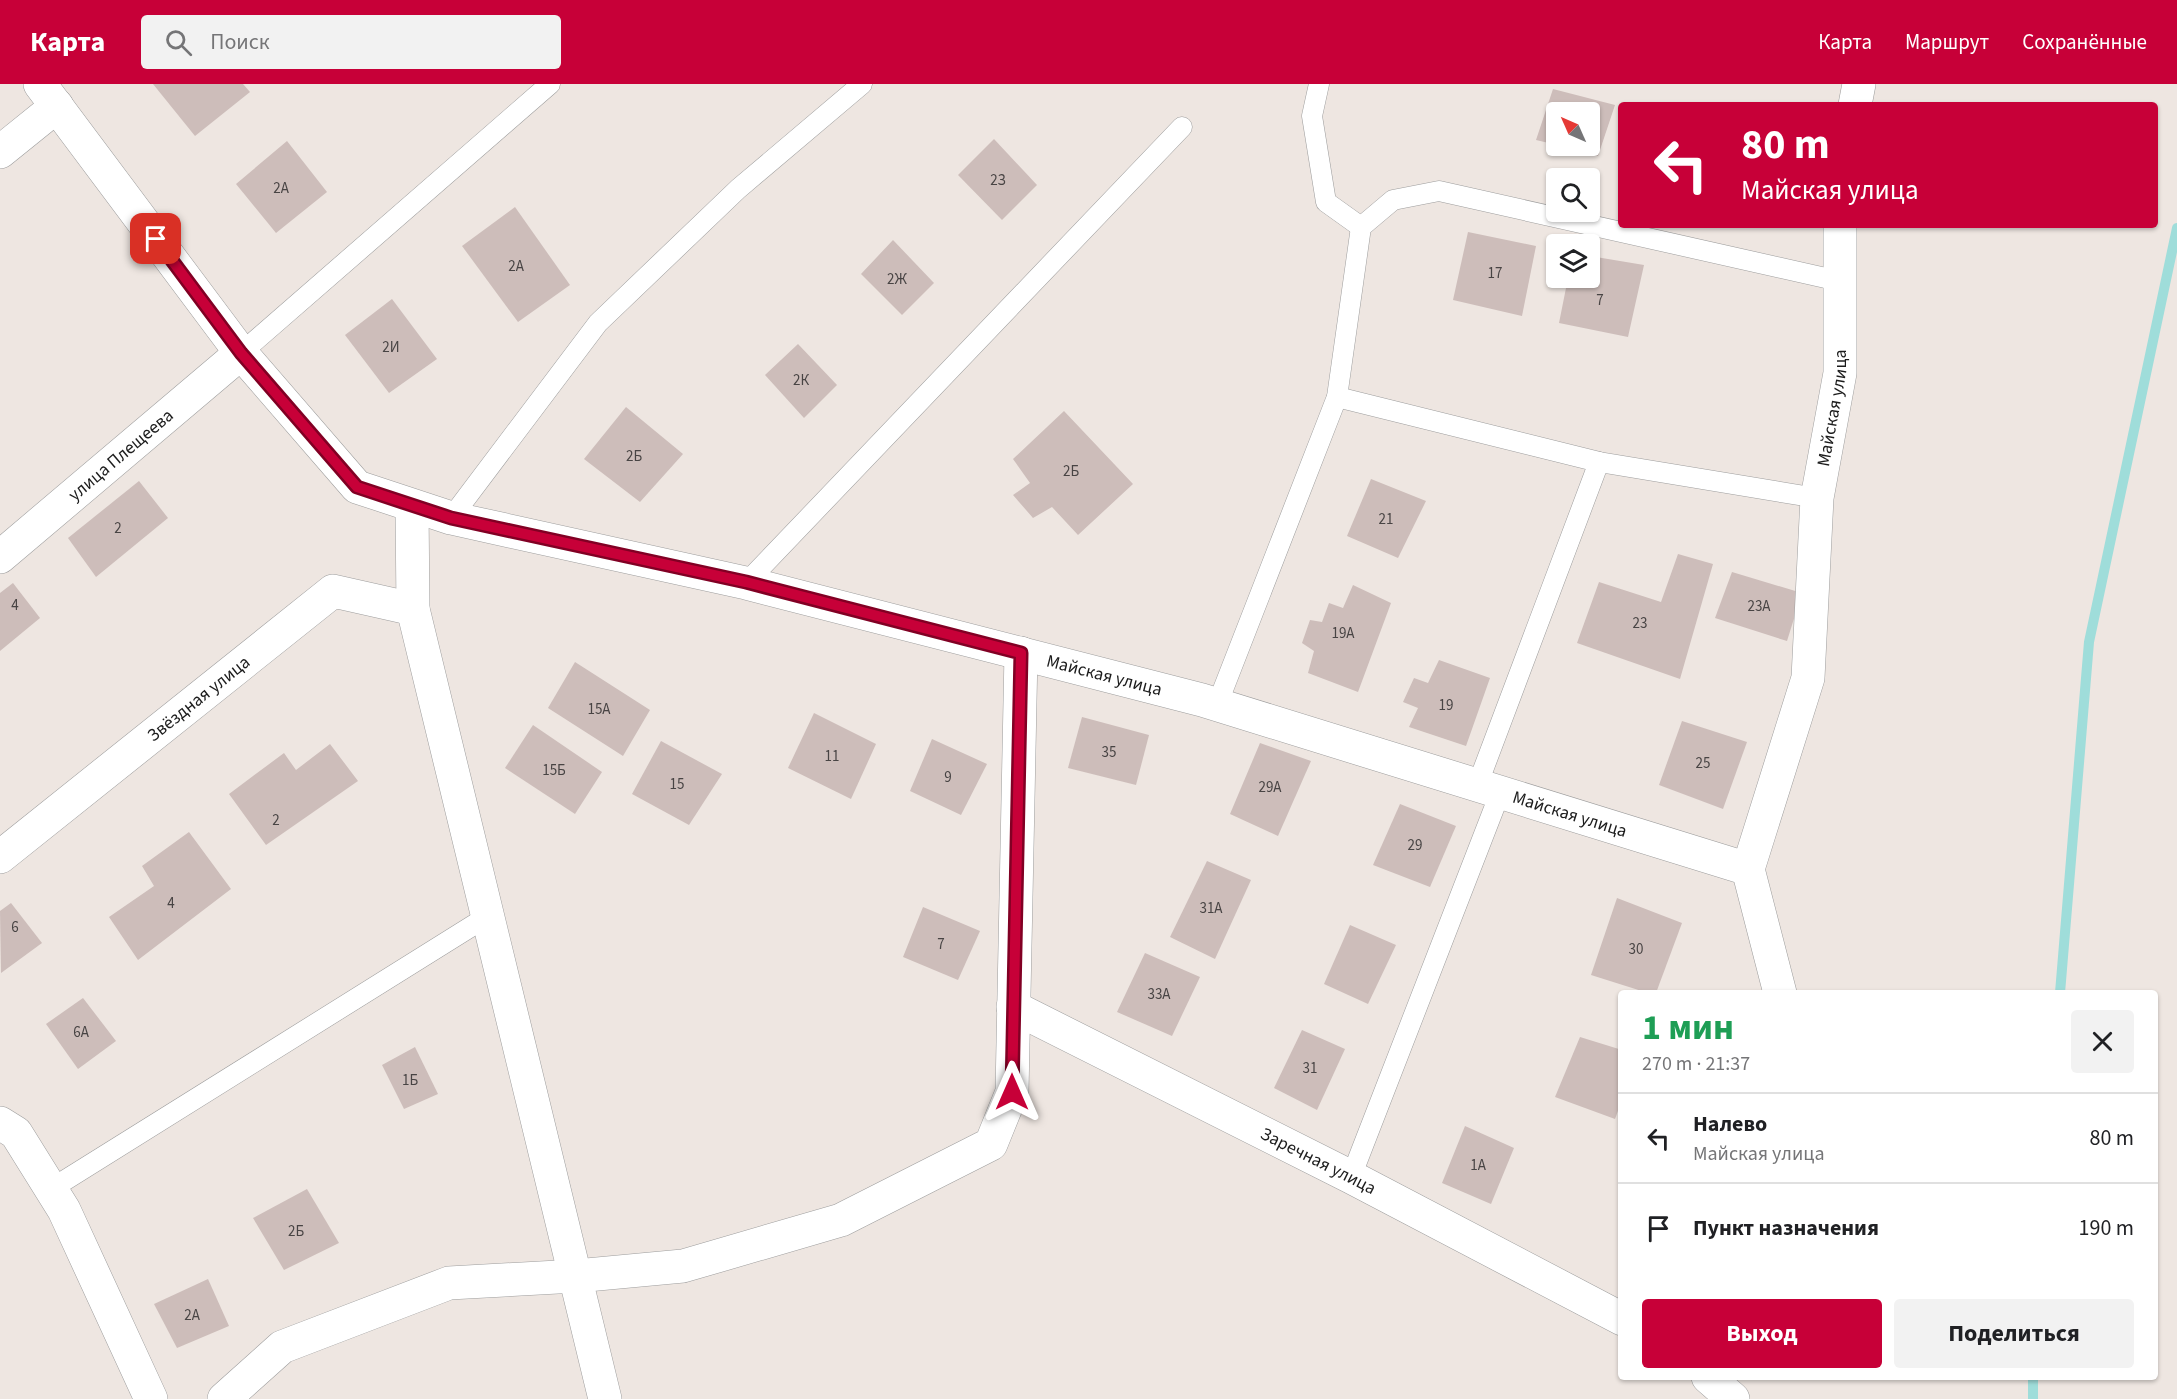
<!DOCTYPE html>
<html lang="ru">
<head>
<meta charset="utf-8">
<style>
  body { margin:0; font-family:"Source Sans 3",sans-serif; background:#f2f2f2; color:#202124; height:100vh; display:flex; flex-direction:column; font-size:22px; white-space:nowrap }
  * { box-sizing:border-box; margin:0 }
  p { font-size:20px; color:#757577 }
  .icon { flex:none; width:33px; height:33px; fill:none; stroke:currentColor; stroke-width:2; stroke-linecap:round; stroke-linejoin:round }
  .map { position:relative; flex:1; overflow:hidden }
  .sheet { position:absolute; left:1618px; top:906px; width:540px; height:390px; display:flex; flex-direction:column; background:#fff; border-radius:6px; box-shadow:0 2px 4px #0004 }
  .sheet>* { flex:none }
  .top-card { position:absolute; left:1618px; top:18px; width:540px; height:126px; border-radius:6px; box-shadow:0 2px 4px #0004; background:#c70038; color:#fff; overflow:hidden }
  .needle { width:39px; rotate:315deg }
  .fabs { position:absolute; left:1546px; top:18px; display:grid; gap:12px }
  .fabs a { display:grid; place-items:center; width:54px; height:54px; border-radius:6px; background:#fff; box-shadow:0 2px 4px #0004; font-size:30px }
  .pin { position:absolute; display:grid; place-items:center; width:51px; height:51px; color:#fff; margin:-26px; border-radius:12px; box-shadow:0 3px 9px #0006 }
  .me { position:absolute; width:66px; margin:-33px; rotate:0deg; stroke-linejoin:round; filter:drop-shadow(0 0 4px #0008) }
  .turn { display:flex; align-items:center; gap:21px; height:126px; padding:0 24px; font-size:27px }
  .turn .icon { width:78px; height:78px; stroke-width:2.5 }
  .turn b { display:block; font-size:42px; line-height:51px }
  .round { display:grid; place-items:center; flex:none; width:63px; height:63px; border-radius:6px; background:#f2f2f2 }
  .overview { display:flex; align-items:center; justify-content:space-between; height:102px; padding:0 24px }
  h1 { font-size:36px; font-weight:700; line-height:45px; color:#1e9e55 }
  .button { display:flex; gap:12px; margin-top:auto; padding:12px 24px }
  .button a { flex:1; height:69px; border-radius:6px; background:#c70038; color:#fff; font-size:24px; font-weight:700; line-height:69px; text-align:center }
  .button a+a { background:#f2f2f2; color:#202124 }
  ul { padding:0; list-style:none }
  li { display:flex; align-items:center; gap:18px; height:90px; padding:0 24px; border-top:2px solid #e0e0e0 }
  li div { flex:1 }
  li b { display:block; font-size:22px }
  li em { font-style:normal }
  header { display:flex; align-items:center; gap:36px; box-sizing:border-box; height:84px; padding:0 30px; background:#c70038; color:#fff }
  header strong { font-size:28px }
  nav { display:flex; gap:33px; margin-inline-start:auto; font-size:21px }
  .search { width:420px; height:54px; background:#f2f2f2; display:flex; align-items:center; gap:15px; box-sizing:border-box; padding:0 21px; border-radius:6px; color:#757577; font-size:22px }
  .map>svg:first-child { display:block }
  .lines { fill:none; stroke-linecap:round; stroke-linejoin:round }
  .stream { stroke:#9fddda; stroke-width:10 }
  .building { fill:#cdbdba }
  .service-casing { stroke:#9d9d9d; stroke-width:21 }
  .minor-casing { stroke:#9d9d9d; stroke-width:34 }
  .service { stroke:#fff; stroke-width:20 }
  .minor { stroke:#fff; stroke-width:33 }
  .route-casing { stroke:#810024; stroke-width:15 }
  .route { stroke:#c70038; stroke-width:10 }
  .labels { text-anchor:middle; stroke-width:4.5; stroke-linejoin:round; paint-order:stroke }
  .number-label { font-size:15px; fill:#484444 }
  .street-label { font-size:18px; fill:#1c1c1c; stroke:#fff }
</style>
</head>
<body>
<header>
<strong>Карта</strong>
<div class="search"><svg class="icon" aria-label="search" viewBox="0 0 24 24"><circle cx="10" cy="10" r="6"/><path d="M15 15l6 6"/></svg>Поиск</div>
<nav><a>Карта</a><a>Маршрут</a><a>Сохранённые</a></nav>
</header>
<div class="map">
<svg width="2177" height="1315" viewBox="0 0 2177 1315">
  <rect width="100%" height="100%" fill="#eee6e1"/>
  <g class="lines">
    <g class="stream">
      <path d="M2060 909 2089 558 2177 144"/>
      <path d="M2033 1293V1315"/>
    </g>
  </g>
  <g class="building">
    <path d="M153 0H243L250 8 195 52Z"/>
    <path d="M1553 5 1615 21 1598 72 1560 62H1590V28H1557V61L1536 56Z"/>
    <path d="M994 55 1037 101 1002 136 958 91Z"/>
    <path d="M287 57 327 108 276 149 236 100Z"/>
    <path d="M515 123 570 201 518 238 462 162Z"/>
    <path d="M1468 148 1536 162 1522 232 1453 216Z"/>
    <path d="M893 156 934 199 902 231 861 190Z"/>
    <path d="M1590 172 1644 181 1628 253 1559 239 1568 194H1590Z"/>
    <path d="M392 215 437 275 389 309 345 251Z"/>
    <path d="M798 260 837 301 804 334 765 291Z"/>
    <path d="M626 323 683 370 640 418 584 375Z"/>
    <path d="M1064 327 1133 400 1078 451 1052 423 1033 434 1013 411 1030 399 1013 375Z"/>
    <path d="M1371 395 1426 417 1398 474 1347 452Z"/>
    <path d="M139 397 168 434 96 493 68 454Z"/>
    <path d="M1678 470 1713 480 1680 595 1577 559 1599 498 1661 518Z"/>
    <path d="M1732 488 1802 509 1787 557 1715 534Z"/>
    <path d="M13 499 40 534 0 567V509Z"/>
    <path d="M1353 501 1391 519 1358 608 1308 589 1314 567 1302 559 1310 536 1322 538 1329 519 1343 524Z"/>
    <path d="M1439 576 1490 594 1466 662 1409 643 1418 624 1403 618 1414 594 1428 599Z"/>
    <path d="M575 578 650 626 623 672 548 624Z"/>
    <path d="M814 629 876 660 851 715 788 684Z"/>
    <path d="M1082 633 1149 651 1136 701 1068 684Z"/>
    <path d="M1682 637 1747 658 1723 725 1659 701Z"/>
    <path d="M533 641 602 688 575 730 505 684Z"/>
    <path d="M932 655 987 680 961 731 910 707Z"/>
    <path d="M661 657 722 690 689 741 632 710Z"/>
    <path d="M1260 659 1311 677 1278 752 1230 730Z"/>
    <path d="M330 660 358 697 266 761 229 710 284 669 296 686Z"/>
    <path d="M1400 720 1456 742 1430 803 1373 781Z"/>
    <path d="M189 748 231 805 138 876 109 833 154 802 142 782Z"/>
    <path d="M1207 777 1251 796 1215 875 1170 853Z"/>
    <path d="M1617 814 1682 839 1656 909H1648L1591 891Z"/>
    <path d="M11 819 42 859 1 889 0 827Z"/>
    <path d="M923 823 980 847 958 896 903 873Z"/>
    <path d="M1350 841 1396 861 1368 920 1324 900Z"/>
    <path d="M1145 869 1200 893 1172 952 1117 928Z"/>
    <path d="M83 914 116 957 78 985 46 940Z"/>
    <path d="M1302 946 1345 965 1317 1026 1274 1004Z"/>
    <path d="M1580 953 1622 966V1016L1615 1035 1555 1013Z"/>
    <path d="M415 963 438 1010 404 1025 382 981Z"/>
    <path d="M1465 1042 1514 1064 1491 1120 1442 1099Z"/>
    <path d="M307 1105 339 1159 284 1186 253 1134Z"/>
    <path d="M208 1195 229 1242 177 1264 154 1220Z"/>
  </g>
  <g class="lines">
    <defs>
      <g id="service">
        <path d="M1319 0 1312 32 1326 118 1361 143"/>
        <path d="M241 269 550 0"/>
        <path d="M1337 313 1599 378"/>
        <path d="M451 434 598 239 738 105 862 0"/>
        <path d="M746 499 1182 43"/>
        <path d="M1217 621 1337 313 1361 143 1393 116 1439 107 1839 197"/>
        <path d="M1477 702 1599 378 1817 414"/>
        <path d="M1351 1093 1500 709"/>
        <path d="M51 1105 488 832"/>
      </g>
      <g id="minor">
        <path id="s1" d="M40 0 241 269 357 403 451 434 746 499 1202 616 1748 785"/>
        <path d="M1855 21 1859 0"/>
        <path d="M0 68 57 22"/>
        <path d="M412 423 413 525 605 1315"/>
        <path id="s2" d="M0 473 241 269"/>
        <path id="s3" d="M0 773 333 507 413 525"/>
        <path id="s4" d="M1780 909 1748 785 1808 594 1817 414 1840 289V141"/>
        <path id="s5" d="M1013 923 1351 1093 1622 1235"/>
        <path d="M0 1039 16 1049 64 1126 151 1315"/>
        <path d="M1708 1293 1733 1315"/>
        <path d="M224 1315 282 1263 449 1199 576 1192 683 1182 841 1136 991 1060 1012 1008 1021 569"/>
      </g>
    </defs>
    <use href="#service" class="service-casing"/>
    <use href="#minor" class="minor-casing"/>
    <use href="#service" class="service"/>
    <use href="#minor" class="minor"/>
  </g>
  <g class="lines">
    <defs>
      <path id="route" d="M156 155 241 269 357 403 451 434 746 498 1021 569 1012 1008"/>
    </defs>
    <use href="#route" class="route-casing"/>
    <use href="#route" class="route"/>
  </g>
  <g class="labels">
    <g class="number-label">
      <text x="998" y="101">2З</text>
      <text x="281" y="109">2А</text>
      <text x="516" y="187">2А</text>
      <text x="1495" y="194">17</text>
      <text x="897" y="200">2Ж</text>
      <text x="1600" y="221">7</text>
      <text x="391" y="268">2И</text>
      <text x="801" y="301">2К</text>
      <text x="634" y="377">2Б</text>
      <text x="1071" y="392">2Б</text>
      <text x="1386" y="440">21</text>
      <text x="118" y="449">2</text>
      <text x="15" y="526">4</text>
      <text x="1759" y="527">23А</text>
      <text x="1640" y="544">23</text>
      <text x="1343" y="554">19А</text>
      <text x="1446" y="626">19</text>
      <text x="599" y="630">15А</text>
      <text x="1109" y="673">35</text>
      <text x="832" y="677">11</text>
      <text x="1703" y="684">25</text>
      <text x="554" y="691">15Б</text>
      <text x="948" y="698">9</text>
      <text x="677" y="705">15</text>
      <text x="1270" y="708">29А</text>
      <text x="276" y="741">2</text>
      <text x="1415" y="766">29</text>
      <text x="171" y="824">4</text>
      <text x="1211" y="829">31А</text>
      <text x="15" y="848">6</text>
      <text x="941" y="865">7</text>
      <text x="1636" y="870">30</text>
      <text x="1159" y="915">33А</text>
      <text x="81" y="953">6А</text>
      <text x="1310" y="989">31</text>
      <text x="410" y="1001">1Б</text>
      <text x="1478" y="1086">1А</text>
      <text x="296" y="1152">2Б</text>
      <text x="192" y="1236">2А</text>
    </g>
    <g class="street-label">
      <text dy="6" stroke="none"><textPath href="#s4" startOffset="600">Майская улица</textPath></text>
      <text dy="6" stroke="none"><textPath href="#s2" startOffset="158">улица Плещеева</textPath></text>
      <text dy="6" stroke="none"><textPath href="#s1" startOffset="1284">Майская улица</textPath></text>
      <text dy="6" stroke="none"><textPath href="#s3" startOffset="254">Звёздная улица</textPath></text>
      <text dy="6" stroke="none"><textPath href="#s1" startOffset="1770">Майская улица</textPath></text>
      <text dy="6" stroke="none"><textPath href="#s5" startOffset="342">Заречная улица</textPath></text>
    </g>
  </g>
</svg>
<div class="fabs">
<a><svg class="needle" viewBox="-14 -14 28 28"><path d="M0-13l5 13h-10z" fill="#e53935"/><path d="M0 13l5-13h-10z" fill="#757577"/></svg></a>
<a><svg class="icon" aria-label="search" viewBox="0 0 24 24"><circle cx="10" cy="10" r="6"/><path d="M15 15l6 6"/></svg></a>
<a><svg class="icon" aria-label="layers" viewBox="0 0 24 24"><path d="M12 4l9 5-9 5-9-5zM3 14l9 5 9-5"/></svg></a>
</div>
<div class="pin" style="left:156px;top:155px;background:#d93025"><svg class="icon" aria-label="arrive" viewBox="0 0 24 24"><path d="M6 21V4h12l-3 4 3 4H6"/></svg></div>
<svg class="me" style="left:1012px;top:1008px" viewBox="-20 -20 40 40"><path d="M0-17L14 15 0 8-14 15z" fill="#c70038" stroke="#fff" stroke-width="4"/></svg>
<div class="top-card">
<div class="turn"><svg class="icon" aria-label="left" viewBox="0 0 24 24"><path d="M17 20v-9H6M10 6l-5 5 5 5"/></svg><div><b>80 m</b>Майская улица</div></div>
</div>
<section class="sheet">
<div class="overview"><div><h1>1 мин</h1><p>270 m · 21:37</p></div><a class="round"><svg class="icon" aria-label="close" viewBox="0 0 24 24"><path d="M6 6l12 12M18 6L6 18"/></svg></a></div>
<ul>
<li><svg class="icon" aria-label="left" viewBox="0 0 24 24"><path d="M17 20v-9H6M10 6l-5 5 5 5"/></svg><div><b>Налево</b><p>Майская улица</p></div><em>80 m</em></li>
<li><svg class="icon" aria-label="arrive" viewBox="0 0 24 24"><path d="M6 21V4h12l-3 4 3 4H6"/></svg><div><b>Пункт назначения</b></div><em>190 m</em></li>
</ul>
<div class="button"><a>Выход</a><a>Поделиться</a></div>
</section>
</div>
</body>
</html>
